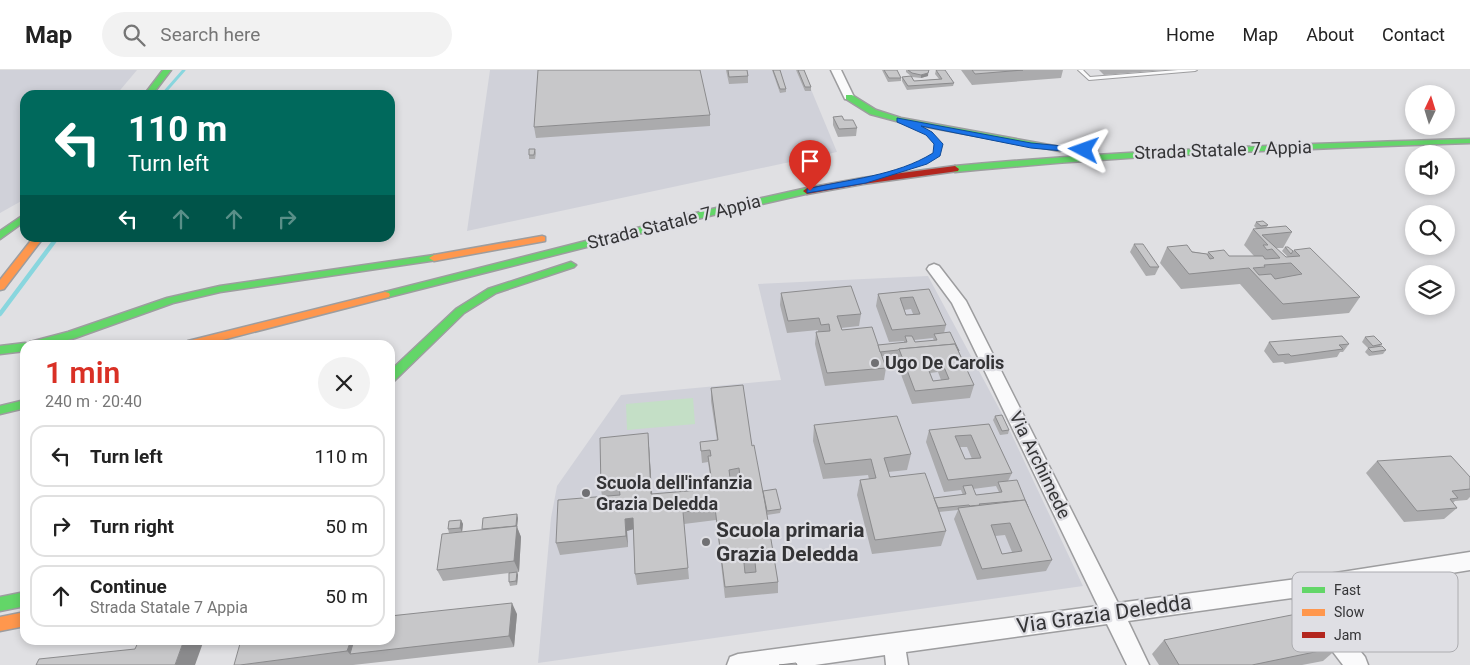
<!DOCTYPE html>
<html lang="en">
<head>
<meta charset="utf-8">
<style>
  body { margin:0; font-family:Roboto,sans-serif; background:#f2f2f2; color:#222; height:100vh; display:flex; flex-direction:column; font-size:19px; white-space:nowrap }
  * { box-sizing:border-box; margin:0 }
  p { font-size:16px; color:#767676 }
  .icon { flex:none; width:28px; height:28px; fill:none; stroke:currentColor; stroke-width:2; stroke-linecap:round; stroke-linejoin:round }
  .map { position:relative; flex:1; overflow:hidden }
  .sheet { position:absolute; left:20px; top:270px; width:375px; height:305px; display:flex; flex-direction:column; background:#fff; border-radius:15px; box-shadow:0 2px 8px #0003 }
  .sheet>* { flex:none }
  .guide { position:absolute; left:20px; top:20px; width:375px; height:152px; border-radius:15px; box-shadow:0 2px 8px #0003; background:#00695c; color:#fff; overflow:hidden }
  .needle { width:32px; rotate:4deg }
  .buttons { position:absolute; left:1405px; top:15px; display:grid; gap:10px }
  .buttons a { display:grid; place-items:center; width:50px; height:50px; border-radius:50%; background:#fff; box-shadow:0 2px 8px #0003; font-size:25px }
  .pin { position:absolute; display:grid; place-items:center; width:42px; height:42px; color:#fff; margin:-51px -21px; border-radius:50% 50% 50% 0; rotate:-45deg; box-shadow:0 0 5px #0007 }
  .pin .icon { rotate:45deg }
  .me { position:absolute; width:55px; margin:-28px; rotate:274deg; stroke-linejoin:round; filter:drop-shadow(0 0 4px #0008) }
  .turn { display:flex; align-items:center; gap:18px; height:105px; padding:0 25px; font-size:22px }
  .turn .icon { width:65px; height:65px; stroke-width:2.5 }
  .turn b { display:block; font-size:35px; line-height:42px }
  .lanes { display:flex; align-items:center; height:48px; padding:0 25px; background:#0003; justify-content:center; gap:25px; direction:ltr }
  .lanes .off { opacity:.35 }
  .round { display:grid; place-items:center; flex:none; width:52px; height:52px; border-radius:26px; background:#f2f2f2 }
  .head { display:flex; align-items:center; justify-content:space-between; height:85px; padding:0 25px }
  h1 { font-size:30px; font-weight:600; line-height:38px; color:#d93025 }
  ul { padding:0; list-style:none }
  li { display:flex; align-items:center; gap:15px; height:62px; margin:0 10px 8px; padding:0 15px; border:2px solid #e0e0e0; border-radius:15px }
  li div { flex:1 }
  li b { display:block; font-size:19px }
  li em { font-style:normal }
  header { display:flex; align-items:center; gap:30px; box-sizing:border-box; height:70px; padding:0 25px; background:#fff; border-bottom:1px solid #e0e0e0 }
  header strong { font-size:24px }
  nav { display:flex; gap:28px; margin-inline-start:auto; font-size:18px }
  .search { width:350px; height:45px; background:#f2f2f2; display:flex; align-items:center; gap:12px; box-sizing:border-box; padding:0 18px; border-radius:28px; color:#767676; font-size:19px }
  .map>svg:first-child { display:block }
  .built { fill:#d0d1d9 }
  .green { fill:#c4dfc6 }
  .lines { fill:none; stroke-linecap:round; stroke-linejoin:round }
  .stream-far1 { stroke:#89d6de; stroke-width:3 }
  .stream { stroke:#89d6de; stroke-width:4.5 }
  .lane-casing { stroke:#9d9d9f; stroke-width:2 }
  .street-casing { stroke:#9d9d9f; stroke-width:3 }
  .fast-casing { stroke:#9d9d9f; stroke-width:3 }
  .slow-casing { stroke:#9d9d9f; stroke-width:3 }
  .jam-casing { stroke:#9d9d9f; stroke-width:3 }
  .lane { fill:#fafafb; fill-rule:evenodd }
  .street { fill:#fafafb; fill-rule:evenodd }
  .fast { fill:#63d668; fill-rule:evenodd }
  .slow { fill:#ff974d; fill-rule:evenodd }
  .jam { fill:#b3261e; fill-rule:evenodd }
  .wall { fill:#ababad; fill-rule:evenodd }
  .shaded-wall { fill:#8b8b8d }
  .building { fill:#c7c7c9; stroke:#8b8b8d; fill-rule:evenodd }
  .route { fill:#1a73e8; stroke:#114b97 }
  .poi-dot { fill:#707073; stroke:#dfdfe4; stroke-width:2 }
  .labels { text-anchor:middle; stroke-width:4.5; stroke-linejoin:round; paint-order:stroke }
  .street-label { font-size:18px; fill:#343436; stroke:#dfdfe4 }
  .poi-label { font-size:18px; font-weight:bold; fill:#343436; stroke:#dfdfe4; text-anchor:start }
  .near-poi-label { font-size:21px; font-weight:bold; fill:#343436; stroke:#dfdfe4; text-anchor:start }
  .near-street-label { font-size:21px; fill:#343436; stroke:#dfdfe4 }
  .key { fill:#dfdfe4; stroke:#acacb0; stroke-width:1 }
  .key-label { font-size:14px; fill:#343436 }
</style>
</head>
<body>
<header>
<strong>Map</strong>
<div class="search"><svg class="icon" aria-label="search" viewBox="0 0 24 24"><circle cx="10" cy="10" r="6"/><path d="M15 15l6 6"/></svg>Search here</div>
<nav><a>Home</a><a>Map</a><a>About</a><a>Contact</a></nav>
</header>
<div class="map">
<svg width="1470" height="595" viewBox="0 0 1470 595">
  <rect width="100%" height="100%" fill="#e0e0e3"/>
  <g class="built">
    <path d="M0 0H137L116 25H25V129L0 143Z"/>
    <path d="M490 0H803L837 82 467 161Z"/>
    <path d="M928 206 1001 342 1083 516 538 593 551 448 557 416 621 325 781 310 758 214Z"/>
  </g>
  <path class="green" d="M693 328 695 354 627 360 626 334Z"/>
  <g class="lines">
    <path class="stream-far1" d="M162 25 184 0"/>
    <path class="stream" d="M0 244 56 169"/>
    <defs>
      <path id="lane" d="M1078 0H1083L1090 7 1178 0H1197L1195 1 1089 10Z"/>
      <g id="street">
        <path d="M831 0H841L854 27 853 29H845Z"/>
        <path d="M934 194 939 196 966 231 1118 533 1297 509 1470 482V500L1315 525 1365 587 1368 595H1343L1292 528 1128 551 1149 595H1127L1107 554 906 582 908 595H886L885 585 815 595H727L730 587 738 584 1098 536 952 233 927 199 929 196Z"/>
      </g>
      <g id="fast">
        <path d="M163 0H171L152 25H144Z"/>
        <path d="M846 25H852L876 40 901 48 1060 77 1064 79 1060 81 900 52 870 44 846 29Z"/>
        <path d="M1470 69V73C1298 79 1126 85 955 102L951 99 955 96C1126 80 1298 74 1470 69Z"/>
        <path d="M807 118 810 119V123L713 145 385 228 380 225 385 222 712 139Z"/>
        <path d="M25 144V151L0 169V161Z"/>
        <path d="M434 185 439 188 437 190 220 222 173 233 75 268 48 275H25V281L0 284V276L25 273 29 274 30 272 68 262 167 228 220 216Z"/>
        <path d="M571 192 576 195 574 197 496 223 464 243 394 311 390 312V301L456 239 488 219Z"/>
        <path d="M25 330V338L0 344V336Z"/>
        <path d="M25 522V536L0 541V527Z"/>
      </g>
      <g id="slow">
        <path d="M542 166 545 167V171L434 191 429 188 434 185Z"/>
        <path d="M33 168H43L4 219 0 220V210Z"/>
        <path d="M385 222 389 223 390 225 389 227 203 275H183L188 271Z"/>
        <path d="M25 542V556L0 561V547Z"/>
      </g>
      <path id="jam" d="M955 96 959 99 958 101 863 114 807 124 803 121 807 118 863 108Z"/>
    </defs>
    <use href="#lane" class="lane-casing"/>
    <use href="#street" class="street-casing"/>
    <use href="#fast" class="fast-casing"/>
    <use href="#slow" class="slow-casing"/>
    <use href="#jam" class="jam-casing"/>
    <use href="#lane" class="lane"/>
    <use href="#street" class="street"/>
    <use href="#fast" class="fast"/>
    <use href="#slow" class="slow"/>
    <use href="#jam" class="jam"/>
  </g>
  <g class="wall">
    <path d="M726 0H747L748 6V13L729 14Z"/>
    <path d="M772 0H780L786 19V22L780 23Z"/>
    <path d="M796 0H804L811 17V21H805Z"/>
    <path d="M882 0H903H897L901 8V11L888 12Z"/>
    <path d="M906 0H929L928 6 921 8 912 7 914 11 939 9 935 4 936 0 954 13 953 16 907 20 902 11V7L911 6 906 2Z"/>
    <path d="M961 0H1063L1061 8 972 15Z"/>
    <path d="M1099 0H1164L1104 5Z"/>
    <path d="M710 45V56L536 68 534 57Z"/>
    <path d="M833 47 844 50 857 58 856 66 838 67 833 55Z"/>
    <path d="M535 79 536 83 535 89H529V85Z"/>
    <path d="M1256 152 1268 155 1266 158 1292 162 1283 178H1276L1286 187H1288L1282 181 1285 177 1293 181 1294 180 1360 227 1349 243 1272 250 1240 214 1181 219 1160 193 1167 177 1207 184 1208 182 1229 186H1254L1244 175 1253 159H1257L1254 156Z"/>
    <path d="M1134 174 1159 197 1155 205 1146 206 1130 182Z"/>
    <path d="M929 219 946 255 944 263 959 282 974 315 970 328 912 334 896 291 898 285 882 286 886 298 884 310 825 316 815 274 816 262H818V260L787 263 780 235 781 223 861 244 859 256 841 258 842 260 878 275 904 273V271L889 272 876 236 878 224ZM911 239 913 244 906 245 904 240ZM933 268 934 271 915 272 914 270ZM938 302 941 310 933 311 930 303Z"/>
    <path d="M1365 267 1382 274 1380 276 1386 280 1383 284 1369 286 1365 282 1368 278 1362 272Z"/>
    <path d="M1269 272 1349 274 1343 282H1340L1337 287 1285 294 1283 292 1273 293 1264 281Z"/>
    <path d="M711 318 752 376 763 421 781 439 780 443 767 445 778 512V523L725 528 716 450 684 454 689 509 637 515 635 504 633 459 627 461 628 477 560 485 556 473 602 426 601 419 649 376 652 424 712 419 708 392 702 393 700 372 717 370 711 331Z"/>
    <path d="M995 346 1009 360 1008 364 1000 365 993 350Z"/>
    <path d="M989 354 1012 403 1008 411 1028 437 1052 490 1046 501 977 510 954 449 958 440 939 442 946 461 941 476 872 484 857 425 860 410 869 409 868 405 823 409 813 371 814 355 911 384 907 400 888 402 890 407 934 428 963 425 961 420 944 422 926 372 929 360ZM960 377H967L972 389H965ZM996 416 999 422 976 425 973 419ZM1005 465 1012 482 1002 484 995 466Z"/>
    <path d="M1377 391 1470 407V427L1467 430 1455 431 1453 433 1457 438 1444 449 1404 452 1366 403Z"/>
    <path d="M518 448 517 457 521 467 519 502H517L518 505 517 515 510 516 509 512V503L443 511 437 500Z"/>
    <path d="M461 450 463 454 462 462 449 463 448 459Z"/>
    <path d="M517 544 514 577 353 595H234Z"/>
    <path d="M1164 570 1339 577 1323 591 1302 595H1159L1152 584Z"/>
  </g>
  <g class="shaded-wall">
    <path d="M928 3V6L921 8V5Z"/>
    <path d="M648 363 649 376 653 436 651 424Z"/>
    <path d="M517 444 518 448 517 457 521 467 519 502 514 491Z"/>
    <path d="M633 448 634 459 627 461 628 477 626 466 625 449Z"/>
    <path d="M461 450 463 454 462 462 460 458Z"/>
    <path d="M517 502 518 505 517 515 516 511Z"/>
    <path d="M512 533 517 544 514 577 509 566Z"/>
    <path d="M184 570H204L195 595H175Z"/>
    <path d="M351 570H366L350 584 347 581Z"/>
  </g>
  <g class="building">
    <path d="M538 0H700L710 45 534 57Z"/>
    <path d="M728 0H747L748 6 729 7Z"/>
    <path d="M773 0H780L786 19H780Z"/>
    <path d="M798 0H804L811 17H805Z"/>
    <path d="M884 0H897L901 8H889Z"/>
    <path d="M908 0H929L928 3 921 5 912 3Z"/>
    <path d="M936 0H945L954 13 908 16 902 7 911 6 914 11 942 9Z"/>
    <path d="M972 0H1023L975 4Z"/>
    <path d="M842 46 844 50H853L857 58 839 59 833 47Z"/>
    <path d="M529 79H535L534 85H529Z"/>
    <path d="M1263 151 1268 155 1261 156 1256 152Z"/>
    <path d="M1286 156 1292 162 1262 165 1286 187 1300 186 1294 180 1310 178 1360 227 1283 234 1249 198 1189 204 1167 177 1187 175 1192 182 1207 184 1210 189 1214 188 1208 182 1224 180 1229 186H1263L1265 189 1280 188 1272 179 1267 180 1263 175H1268L1253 159ZM1291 193 1302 204 1275 209 1271 204 1259 205 1253 198 1265 197 1264 195Z"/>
    <path d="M1134 174H1143L1159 197H1150Z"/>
    <path d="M1285 177H1288L1293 181 1291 184Z"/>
    <path d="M851 216 861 244 837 246 842 260 872 257 886 298 827 303 816 262 830 261 829 254 821 255 819 248 788 251 781 223Z"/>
    <path d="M929 219 946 255 892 260 878 224ZM913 227 920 244 906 245 900 228Z"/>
    <path d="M950 262 959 281 955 274 899 279 898 280 880 282 878 275 907 272 905 266H912L915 272 937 270 934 264Z"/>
    <path d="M1342 266 1349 274 1339 275 1343 279 1291 286 1289 284 1278 285 1269 272Z"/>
    <path d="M1374 266 1382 274 1373 276 1365 267Z"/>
    <path d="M955 274 974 315 915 321 899 279ZM941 290 949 309 933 311 925 291Z"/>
    <path d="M1382 276 1386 280 1372 282 1368 278Z"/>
    <path d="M743 315 752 376 754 375 765 433 778 512 725 517 715 438 683 442 688 498 635 504 633 448 625 449 626 466 556 473 558 430 620 425 619 417 601 419 600 368 648 363 651 424 713 419 708 386H711L710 380 701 381 700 372 718 370 711 318ZM739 398 740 407 730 408 729 400ZM755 492 756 502 745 503 744 493Z"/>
    <path d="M1002 345 1009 360 1002 361 995 346Z"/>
    <path d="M897 346 911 384 884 388 890 407 925 403 946 461 875 470 860 410 876 408 871 389 825 394 814 355Z"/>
    <path d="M989 354 1012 403 948 410 929 360ZM971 365 981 388 965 389 955 366Z"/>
    <path d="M1451 386 1470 407V419L1452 421 1458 428 1450 429 1457 438 1417 441 1377 391Z"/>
    <path d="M1017 410 1028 437 1025 430 979 434 980 435 970 436 969 435 938 438 934 428 966 424 963 416 972 415 976 425 1002 422 998 412Z"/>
    <path d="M776 419 781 439 767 441 763 421Z"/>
    <path d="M1025 430 1052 490 982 499 958 438ZM1010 453 1022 481 1002 484 991 455Z"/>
    <path d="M517 444 516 456 482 459 483 448Z"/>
    <path d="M461 450 460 458 448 459 449 451Z"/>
    <path d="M517 456 514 491 437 500 442 464Z"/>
    <path d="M517 502 516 511 509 512V503Z"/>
    <path d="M512 533 509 566 350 584 354 570H390V546Z"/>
    <path d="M1312 541 1339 577 1252 595H1179L1164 570Z"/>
    <path d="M139 570H184L175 595H36L39 589 135 579Z"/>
    <path d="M241 570H351L347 581 240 595H234Z"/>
    <path d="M796 593 797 595H779Z"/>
  </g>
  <path class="route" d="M897 48 1031 73 1084 78 1088 80 1084 83 1031 78 921 56 932 62 943 74 940 86 927 94 866 113 807 123V119C849 109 896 106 933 83L934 74 926 65 897 52Z"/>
  <g class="poi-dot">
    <circle cx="875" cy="293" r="5"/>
    <circle cx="586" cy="423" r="5"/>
    <circle cx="706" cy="472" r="5"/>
  </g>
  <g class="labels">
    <g class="street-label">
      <text transform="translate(1223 80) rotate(-2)" y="6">Strada Statale 7 Appia</text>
      <text transform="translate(674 152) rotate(-14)" y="6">Strada Statale 7 Appia</text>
      <text transform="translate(1040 395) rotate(64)" y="6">Via Archimede</text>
    </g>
    <g class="poi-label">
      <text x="885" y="299">Ugo De Carolis</text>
      <text x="596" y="419">Scuola dell'infanzia<tspan x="596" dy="21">Grazia Deledda</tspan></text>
    </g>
    <g class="near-poi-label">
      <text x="716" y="467">Scuola primaria<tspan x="716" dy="24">Grazia Deledda</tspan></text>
    </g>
    <g class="near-street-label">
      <text transform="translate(1104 544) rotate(-8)" y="7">Via Grazia Deledda</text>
    </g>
  </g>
  <rect x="1292" y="502" width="166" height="80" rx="8" class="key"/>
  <rect x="1302" y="517" width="23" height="6" fill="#63d668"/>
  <rect x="1302" y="539" width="23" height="7" fill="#ff974d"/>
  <rect x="1302" y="562" width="23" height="6" fill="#b3261e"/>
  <g class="key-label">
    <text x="1334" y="525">Fast</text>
    <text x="1334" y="547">Slow</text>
    <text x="1334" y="570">Jam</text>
  </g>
</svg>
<div class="buttons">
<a><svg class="needle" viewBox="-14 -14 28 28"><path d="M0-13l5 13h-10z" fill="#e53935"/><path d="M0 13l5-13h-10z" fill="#767676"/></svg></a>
<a><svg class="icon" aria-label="sound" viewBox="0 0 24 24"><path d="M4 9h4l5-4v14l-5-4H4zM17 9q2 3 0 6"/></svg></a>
<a><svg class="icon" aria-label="search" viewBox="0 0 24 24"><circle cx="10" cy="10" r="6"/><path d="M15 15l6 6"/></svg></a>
<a><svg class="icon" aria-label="layers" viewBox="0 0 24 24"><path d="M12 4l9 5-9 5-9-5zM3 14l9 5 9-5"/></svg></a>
</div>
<div class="pin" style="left:810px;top:121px;background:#d93025"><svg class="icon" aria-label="arrive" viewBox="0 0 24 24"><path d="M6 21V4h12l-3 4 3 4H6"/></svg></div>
<svg class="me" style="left:1084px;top:80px" viewBox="-20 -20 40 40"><path d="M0-17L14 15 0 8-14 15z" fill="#1a73e8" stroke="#fff" stroke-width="4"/></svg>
<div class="guide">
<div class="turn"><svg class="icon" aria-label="left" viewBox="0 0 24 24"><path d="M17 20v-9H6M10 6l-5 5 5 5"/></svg><div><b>110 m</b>Turn left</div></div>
<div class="lanes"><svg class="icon" aria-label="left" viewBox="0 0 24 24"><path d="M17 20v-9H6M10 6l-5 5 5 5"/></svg><svg class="icon off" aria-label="ahead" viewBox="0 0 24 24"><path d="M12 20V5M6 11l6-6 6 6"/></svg><svg class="icon off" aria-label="ahead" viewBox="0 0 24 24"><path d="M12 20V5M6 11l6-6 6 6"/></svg><svg class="icon off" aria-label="right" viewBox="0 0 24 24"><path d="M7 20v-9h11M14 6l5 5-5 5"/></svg></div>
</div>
<section class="sheet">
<div class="head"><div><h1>1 min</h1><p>240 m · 20:40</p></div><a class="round"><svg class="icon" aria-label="close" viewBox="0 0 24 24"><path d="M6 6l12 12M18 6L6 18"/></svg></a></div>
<ul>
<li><svg class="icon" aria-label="left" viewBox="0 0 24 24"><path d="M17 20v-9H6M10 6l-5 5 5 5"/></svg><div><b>Turn left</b></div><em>110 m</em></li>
<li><svg class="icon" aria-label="right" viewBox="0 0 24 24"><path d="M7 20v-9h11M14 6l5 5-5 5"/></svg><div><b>Turn right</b></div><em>50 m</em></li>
<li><svg class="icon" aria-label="ahead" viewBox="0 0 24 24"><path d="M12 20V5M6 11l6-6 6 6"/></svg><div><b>Continue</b><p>Strada Statale 7 Appia</p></div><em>50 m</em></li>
</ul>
</section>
</div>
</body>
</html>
